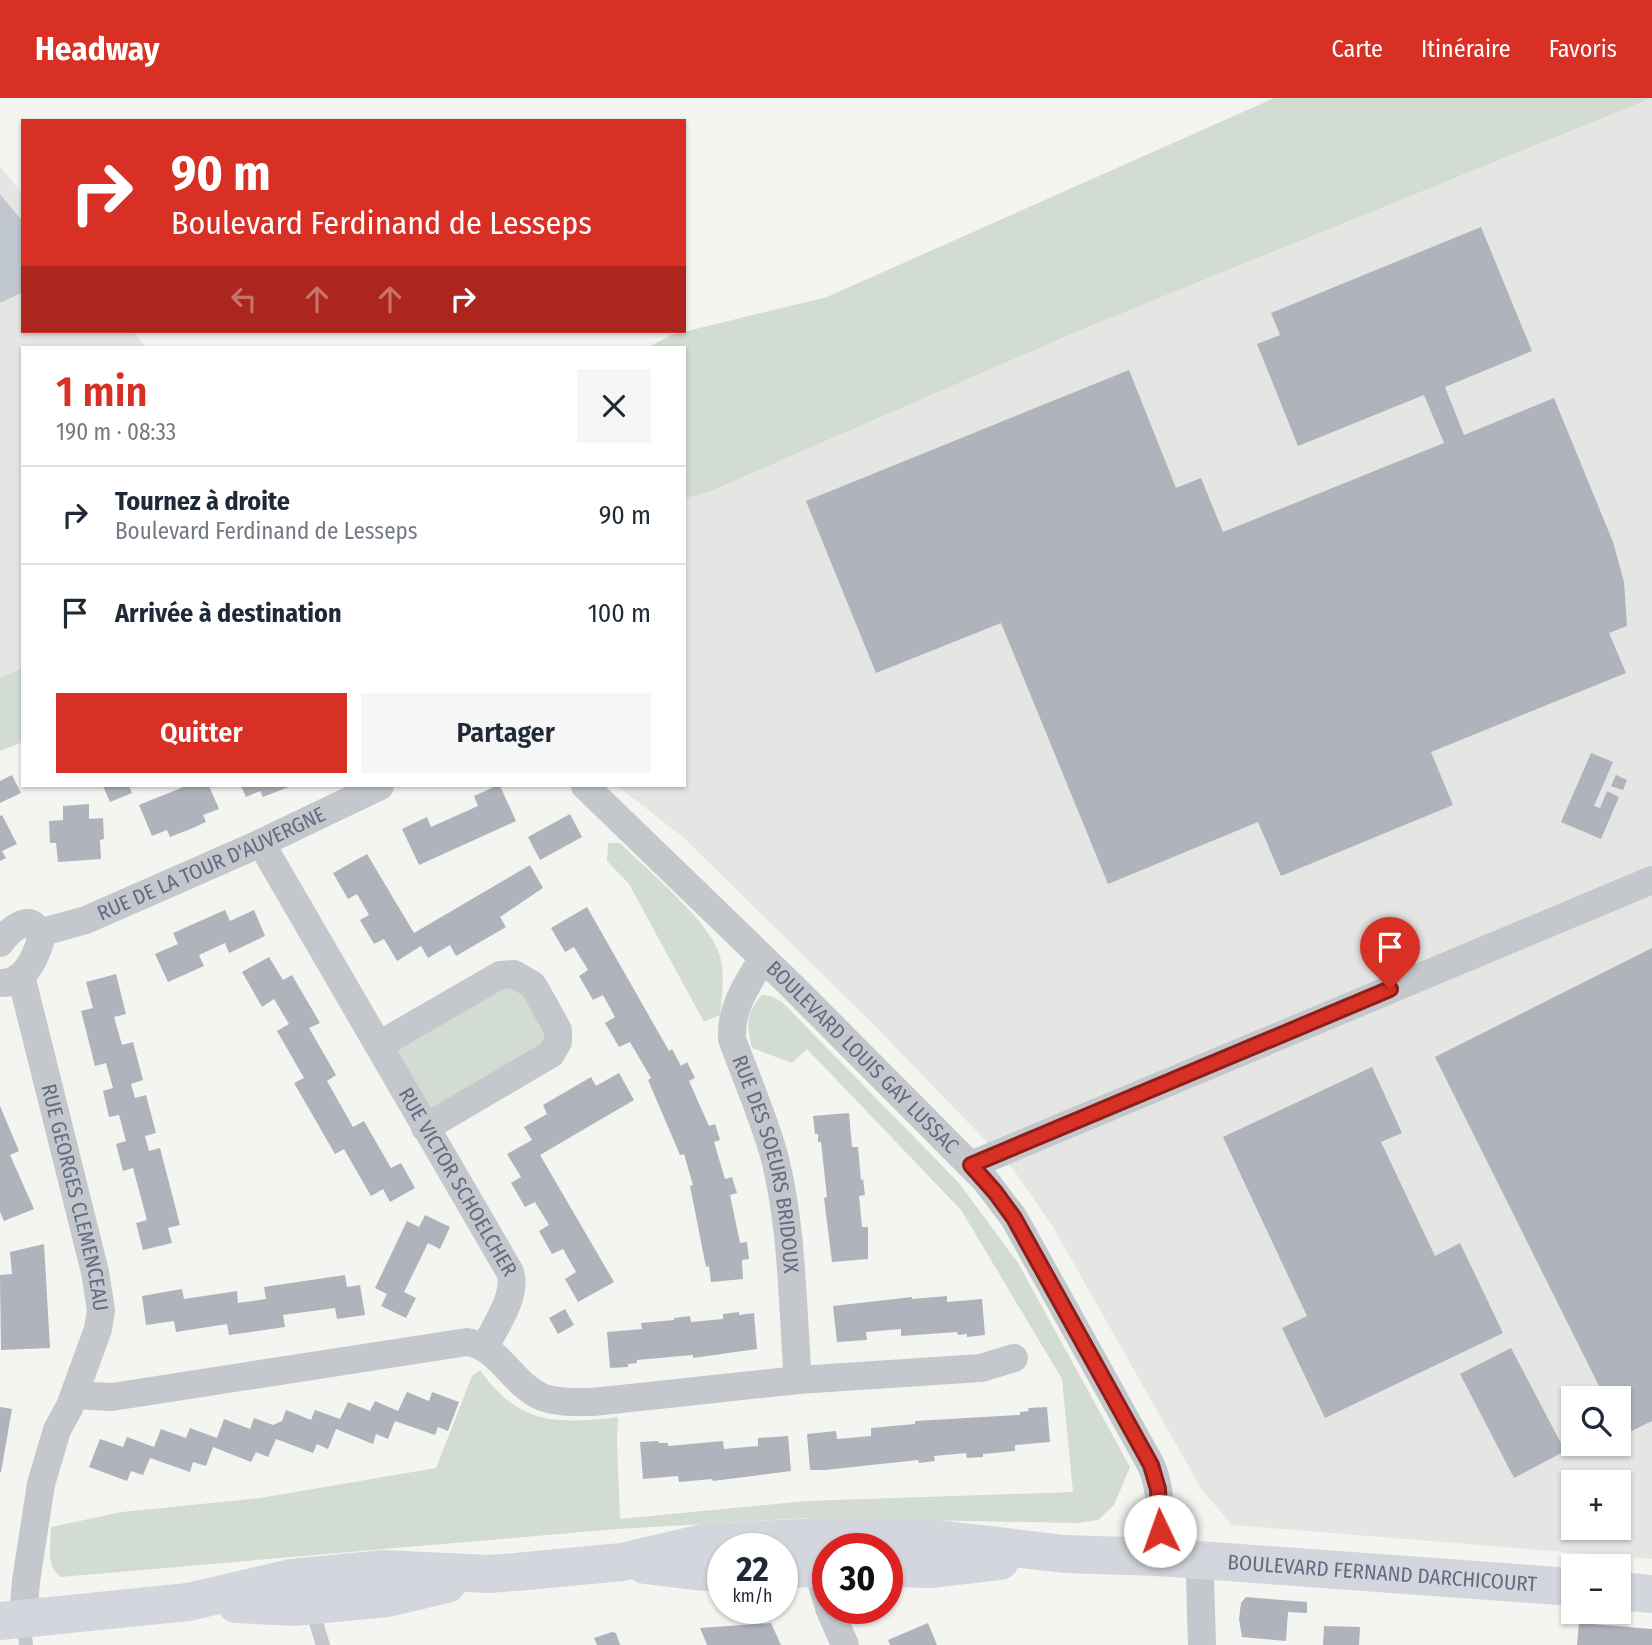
<!DOCTYPE html>
<html lang="fr">
<head>
<meta charset="utf-8">
<style>
  body { margin:0; font-family:"Fira Sans Condensed",sans-serif; background:#f6f6f7; color:#1f2937; height:100vh; display:flex; flex-direction:column; font-size:26px; white-space:nowrap }
  * { box-sizing:border-box; margin:0 }
  p { font-size:23px; color:#747a83 }
  .icon { flex:none; width:38px; height:38px; fill:none; stroke:currentColor; stroke-width:2; stroke-linecap:round; stroke-linejoin:round }
  .map { position:relative; flex:1; overflow:hidden }
  .drawer { position:absolute; left:21px; top:248px; width:665px; height:441px; display:flex; flex-direction:column; background:#fff; border-radius:0px; box-shadow:0 2px 5px #0004 }
  .drawer>* { flex:none }
  .hud { position:absolute; left:21px; top:21px; width:665px; height:214px; border-radius:0px; box-shadow:0 2px 5px #0004; background:#d93025; color:#fff; overflow:hidden }
  .tools { position:absolute; left:1561px; top:1288px; display:grid; gap:14px }
  .tools a { display:grid; place-items:center; width:70px; height:70px; border-radius:0px; background:#fff; box-shadow:0 2px 5px #0004; font-size:35px }
  .speed { position:absolute; left:707px; top:1435px; display:flex; gap:14px; font-size:35px; font-weight:700; text-align:center }
  .speed>* { display:grid; place-content:center; width:91px; height:91px; border-radius:50%; background:#fff; box-shadow:0 2px 5px #0004; line-height:1 }
  .speed small { font-size:18px; font-weight:400 }
  .speed .limit { border:10px solid #d22; background:#fff; color:#111 }
  .pin { position:absolute; display:grid; place-items:center; width:60px; height:60px; color:#fff; margin:-72px -30px; border-radius:50% 50% 50% 0; rotate:-45deg; box-shadow:0 0 7px #0007 }
  .pin .icon { rotate:45deg }
  .me { position:absolute; width:77px; margin:-38px; rotate:357deg; stroke-linejoin:round; filter:drop-shadow(0 0 5px #0008) }
  .turn { display:flex; align-items:center; gap:24px; height:147px; padding:0 35px; font-size:32px }
  .turn .icon { width:91px; height:91px; stroke-width:2.5 }
  .turn b { display:block; font-size:49px; line-height:60px }
  .lanes { display:flex; align-items:center; height:66px; padding:0 35px; background:#0003; justify-content:center; gap:35px; direction:ltr }
  .lanes .off { opacity:.35 }
  .round { display:grid; place-items:center; flex:none; width:74px; height:74px; border-radius:0px; background:#f6f6f7 }
  .head { display:flex; align-items:center; justify-content:space-between; height:119px; padding:0 35px }
  h1 { font-size:42px; font-weight:600; line-height:52px; color:#d93025 }
  .primary-button { display:flex; gap:14px; margin-top:auto; padding:14px 35px }
  .primary-button a { flex:1; height:80px; border-radius:0px; background:#d93025; color:#fff; font-size:28px; font-weight:600; line-height:80px; text-align:center }
  .primary-button a+a { background:#f6f6f7; color:#1f2937 }
  ul { padding:0; list-style:none }
  li { display:flex; align-items:center; gap:21px; height:98px; padding:0 35px; border-top:2px solid #e0e1e3 }
  li div { flex:1 }
  li b { display:block; font-size:26px }
  li em { font-style:normal }
  header { display:flex; align-items:center; gap:42px; box-sizing:border-box; height:98px; padding:0 35px; background:#d93025; color:#fff }
  header strong { font-size:33px }
  nav { display:flex; gap:38px; margin-inline-start:auto; font-size:24px }
  .map>svg:first-child { display:block }
  .built { fill:#e5e5e4; fill-rule:evenodd }
  .green { fill:#d3dcd2 }
  .water { fill:#c0c7cf }
  .building { fill:#afb3bb }
  .lines { fill:none; stroke-linecap:round; stroke-linejoin:round }
  .lane { stroke:#c4c7cb; stroke-width:14 }
  .street { stroke:#c4c7cb; stroke-width:28 }
  .secondary { stroke:#d3d6dc; stroke-width:38 }
  .route-casing { stroke:#8d1f18; stroke-width:18 }
  .route { stroke:#d93025; stroke-width:12 }
  .labels { text-anchor:middle; stroke-width:7; stroke-linejoin:round; paint-order:stroke }
  .street-label { font-size:21px; fill:#626d83; stroke:#fff }
</style>
</head>
<body>
<header>
<strong>Headway</strong>
<nav><a>Carte</a><a>Itinéraire</a><a>Favoris</a></nav>
</header>
<div class="map">
<svg width="1652" height="1547" viewBox="0 0 1652 1547">
  <rect width="100%" height="100%" fill="#f4f5f1"/>
  <g class="built">
    <path d="M1652 0V1461L1232 1427 1202 1392 1053 1129 1013 1071 873 926 683 739 617 688H684V401L711 393 1083 231ZM1573 1300H1619V1346H1573ZM1573 1384H1619V1430H1573Z"/>
    <path d="M0 68 23 97V233H132L147 250H23V570L0 580Z"/>
  </g>
  <g class="green">
    <path d="M1274 0H1652L1083 231 711 393 684 401V250H647L671 237 827 199Z"/>
    <path d="M23 570V644L0 653V580Z"/>
    <path d="M608 745H620C646 771 711 824 720 858 725 878 722 896 720 917L704 924 629 786 607 763Z"/>
    <path d="M507 885 518 887 548 942 430 1016 394 951Z"/>
    <path d="M762 897 771 898 782 904 959 1085 1018 1165 1130 1369 1114 1407 1098 1422 1077 1425 807 1420 617 1431 61 1479C45 1469 51 1446 51 1429L122 1414 260 1400 436 1370 472 1278 480 1272C520 1328 556 1326 618 1319L617 1343 620 1421 806 1403 1073 1394 1062 1281 961 1112 807 951 792 965 752 950C746 929 746 913 762 897Z"/>
  </g>
  <path class="water" d="M0 96 23 124V194L0 205Z"/>
  <g class="building">
    <path d="M1481 129 1532 253 1445 289 1464 337 1554 300 1613 444 1624 484 1627 528 1609 535 1626 575 1431 654 1453 707 1281 778 1258 724 1108 786 1001 525 876 575 806 403 1129 272 1176 390 1201 380 1223 434 1444 345 1424 297 1298 348 1257 246 1280 237 1271 215Z"/>
    <path d="M1591 655 1613 664 1594 708 1600 710 1607 693 1619 699 1601 741 1561 724Z"/>
    <path d="M12 677 21 695 0 705V683Z"/>
    <path d="M1616 677 1627 682 1623 692 1611 688Z"/>
    <path d="M103 688H129L132 695 110 704Z"/>
    <path d="M186 688H209L219 711 203 717 206 724 188 732 170 739 167 732 152 738 139 707Z"/>
    <path d="M241 688H291L263 699 260 693 246 699Z"/>
    <path d="M496 688H500L516 723 419 767 402 731 427 719 431 729 478 708 474 698Z"/>
    <path d="M89 706V721L103 720 104 741 100 742 101 761 58 764 56 745H50L49 723 63 722V708Z"/>
    <path d="M570 716 582 739 540 762 528 739Z"/>
    <path d="M2 717 17 746 2 753 6 760 0 763V718Z"/>
    <path d="M367 756 414 835 530 767 543 790 500 819 506 829 456 858 450 847 428 860 421 848 397 863 384 841 374 846 360 822 369 817 357 796 348 801 333 775Z"/>
    <path d="M587 809 669 953 672 951 681 968 687 964 695 980 689 983 709 1028 715 1026 720 1042 714 1044 725 1081 732 1079 737 1095 730 1097 740 1145 747 1144 749 1161 742 1162 743 1181 711 1184 709 1168 706 1169 690 1088 693 1087 684 1056 680 1057 648 982 651 980 630 944 619 949 605 925 615 919 603 897 593 902 579 878 588 872 574 849 565 854 551 830Z"/>
    <path d="M225 812 230 823 254 812 265 838 229 855 225 845 199 857 204 868 168 884 155 856 178 846 173 835Z"/>
    <path d="M1652 850V1323L1623 1337 1619 1327V1300H1605L1435 959Z"/>
    <path d="M269 859 283 882 292 877 320 925 309 930 336 977 327 983 353 1029 364 1023 391 1070 401 1065 415 1090 390 1104 383 1091 371 1098 344 1051 335 1056 294 985 304 980 277 933 289 926 274 901 262 909 242 874Z"/>
    <path d="M116 876 126 916 114 919 122 947 133 944 143 982 131 986 135 1000 146 997 156 1035 145 1038 149 1053 160 1050 180 1127 168 1130 172 1145 143 1152 136 1125 147 1122 133 1070 123 1073 116 1046 126 1043 119 1017 109 1019 103 993 113 990 106 965 95 968 81 913 93 910 86 884Z"/>
    <path d="M1372 969 1402 1035 1381 1044 1435 1158 1460 1145 1503 1235 1325 1320 1282 1230 1307 1218 1223 1039Z"/>
    <path d="M619 975 634 1002 540 1057 614 1184 578 1204 565 1181 576 1174 563 1151 552 1156 539 1133 549 1127 535 1104 525 1109 511 1085 521 1079 507 1056 532 1042 524 1029 547 1016 543 1007 591 979 596 988Z"/>
    <path d="M0 1008 19 1053 10 1057 34 1111 4 1123 0 1114Z"/>
    <path d="M849 1015 852 1049H858L861 1082 863 1081 865 1097 859 1098 862 1129H868V1161L832 1164 824 1100 827 1099 821 1044H818V1036H815L813 1018Z"/>
    <path d="M425 1117 450 1129 440 1151 428 1145 404 1194 416 1200 406 1220 381 1208 387 1196 375 1190 407 1123 419 1129Z"/>
    <path d="M44 1146 50 1250 1 1252 0 1177 12 1176 10 1154Z"/>
    <path d="M345 1177 347 1189 360 1187 365 1217 337 1221 335 1210 283 1217 285 1229 229 1237 227 1226 176 1234 174 1223 146 1227 142 1198 182 1191 184 1201 237 1193 238 1205 266 1201 264 1189Z"/>
    <path d="M947 1198V1204L982 1201 985 1237 967 1239V1236L958 1237 957 1234 901 1238V1231L866 1234 867 1242 837 1244 833 1208 912 1199V1201Z"/>
    <path d="M565 1211 574 1227 558 1236 549 1220Z"/>
    <path d="M739 1214V1217L754 1215 757 1251 693 1260V1257L637 1262V1265L628 1266V1269L610 1270 607 1234 642 1231 641 1225 674 1222V1220L690 1218 691 1224 723 1221V1216Z"/>
    <path d="M1511 1250 1565 1353 1514 1380 1460 1276Z"/>
    <path d="M407 1294 429 1303 432 1294 459 1304 448 1333 438 1329 435 1337 395 1323 388 1341 376 1336 373 1346 336 1331 328 1351 317 1346 313 1355 276 1341 268 1359 256 1354 251 1364 213 1349 206 1368 193 1364 190 1374 150 1360 143 1377 131 1373 127 1383 89 1369 100 1341 123 1349 127 1339 154 1349 161 1331 186 1340 190 1330 217 1340 224 1321 250 1331 254 1320 273 1327 282 1323 286 1312 311 1322 315 1312 340 1321 348 1304 370 1313 375 1303 398 1313Z"/>
    <path d="M0 1309 12 1311 1 1374H0Z"/>
    <path d="M1047 1309 1050 1344 1015 1347V1353L983 1356V1359L967 1360 966 1355 934 1358 935 1363 919 1365 918 1362 825 1372H810L807 1336 836 1333 837 1341 871 1338V1330L915 1326V1323L1020 1317V1314L1029 1313 1028 1310Z"/>
    <path d="M788 1338 791 1373 713 1383 712 1381 679 1384 678 1378 643 1381 640 1344 658 1343 659 1345H668V1348L723 1343 724 1351 758 1348V1340Z"/>
    <path d="M1246 1499 1307 1504V1515L1288 1514 1286 1543 1242 1539 1239 1521 1241 1505Z"/>
    <path d="M771 1525 781 1547H707L700 1530Z"/>
    <path d="M928 1525 937 1547H890L888 1542Z"/>
    <path d="M1579 1525 1652 1531V1547H1577Z"/>
    <path d="M1324 1528 1360 1529 1359 1547H1323Z"/>
    <path d="M612 1534 616 1535 620 1547H597L594 1540Z"/>
  </g>
  <g class="lines">
    <g class="lane">
      <path d="M311 1508 323 1547"/>
      <path d="M23 1521 26 1547"/>
    </g>
    <g class="street">
      <path id="s1" d="M585 688 795 891 985 1082 1014 1120 1151 1367C1163 1395 1161 1429 1158 1459"/>
      <path id="s2" d="M261 745 510 1174C518 1197 495 1228 485 1249"/>
      <path id="s3" d="M39 835 86 822 261 745 380 688"/>
      <path d="M0 845C11 830 34 811 41 841 35 861 24 886 0 885"/>
      <path id="s4" d="M763 860C748 885 730 910 732 941 746 979 763 1018 774 1057 793 1130 792 1208 798 1282"/>
      <path id="s5" d="M21 878 95 1174 101 1212 98 1231 70 1308 57 1332 41 1386 26 1483 23 1521"/>
      <path d="M379 947 500 877 514 876 533 887 558 932V944L551 956 425 1030"/>
      <path d="M971 1067 1652 782"/>
      <path d="M75 1297 112 1299 467 1244C500 1249 512 1286 542 1299 558 1305 576 1304 593 1304L798 1282 981 1270 1014 1260"/>
      <path d="M817 1451V1470L828 1506"/>
      <path d="M829 1510 845 1547"/>
      <path d="M1202 1547 1200 1481 1203 1463"/>
    </g>
    <g class="secondary">
      <path d="M645 1467 703 1474H723"/>
      <path d="M887 1470 933 1471 1000 1463"/>
      <path d="M782 1471 828 1470"/>
      <path d="M1619 1493 1652 1496"/>
      <path d="M236 1506 294 1509 387 1500 447 1486"/>
      <path id="s6" d="M0 1523 188 1504 291 1480 385 1471 488 1476 516 1474 622 1464 703 1445 817 1439 937 1441 1065 1456 1158 1459 1573 1489"/>
    </g>
  </g>
  <g class="lines">
    <defs>
      <path id="route" d="M1160 1433 1158 1391 1151 1367 1014 1120 995 1094 971 1067 1390 891"/>
    </defs>
    <use href="#route" class="route-casing"/>
    <use href="#route" class="route"/>
  </g>
  <g class="labels">
    <g class="street-label">
      <text dy="7" stroke="none"><textPath href="#s3" startOffset="186">RUE DE LA TOUR D'AUVERGNE</textPath></text>
      <text dy="7" stroke="none"><textPath href="#s1" startOffset="388">BOULEVARD LOUIS GAY LUSSAC</textPath></text>
      <text dy="7" stroke="none"><textPath href="#s4" startOffset="219">RUE DES SOEURS BRIDOUX</textPath></text>
      <text dy="7" stroke="none"><textPath href="#s2" startOffset="392">RUE VICTOR SCHOELCHER</textPath></text>
      <text dy="7" stroke="none"><textPath href="#s5" startOffset="228">RUE GEORGES CLEMENCEAU</textPath></text>
      <text dy="7" stroke="none"><textPath href="#s6" startOffset="1391">BOULEVARD FERNAND DARCHICOURT</textPath></text>
    </g>
  </g>
</svg>
<div class="tools">
<a><svg class="icon" aria-label="search" viewBox="0 0 24 24"><circle cx="10" cy="10" r="6"/><path d="M15 15l6 6"/></svg></a>
<a>+</a>
<a>−</a>
</div>
<div class="speed"><div>22<small>km/h</small></div><div class="limit">30</div></div>
<div class="pin" style="left:1390px;top:891px;background:#d93025"><svg class="icon" aria-label="arrive" viewBox="0 0 24 24"><path d="M6 21V4h12l-3 4 3 4H6"/></svg></div>
<svg class="me" style="left:1160px;top:1433px" viewBox="-20 -20 40 40"><circle r="19" fill="#fff"/><path d="M0-13L10 11 0 6-10 11z" fill="#d93025"/></svg>
<div class="hud">
<div class="turn"><svg class="icon" aria-label="right" viewBox="0 0 24 24"><path d="M7 20v-9h11M14 6l5 5-5 5"/></svg><div><b>90 m</b>Boulevard Ferdinand de Lesseps</div></div>
<div class="lanes"><svg class="icon off" aria-label="left" viewBox="0 0 24 24"><path d="M17 20v-9H6M10 6l-5 5 5 5"/></svg><svg class="icon off" aria-label="ahead" viewBox="0 0 24 24"><path d="M12 20V5M6 11l6-6 6 6"/></svg><svg class="icon off" aria-label="ahead" viewBox="0 0 24 24"><path d="M12 20V5M6 11l6-6 6 6"/></svg><svg class="icon" aria-label="right" viewBox="0 0 24 24"><path d="M7 20v-9h11M14 6l5 5-5 5"/></svg></div>
</div>
<section class="drawer">
<div class="head"><div><h1>1 min</h1><p>190 m · 08:33</p></div><a class="round"><svg class="icon" aria-label="close" viewBox="0 0 24 24"><path d="M6 6l12 12M18 6L6 18"/></svg></a></div>
<ul>
<li><svg class="icon" aria-label="right" viewBox="0 0 24 24"><path d="M7 20v-9h11M14 6l5 5-5 5"/></svg><div><b>Tournez à droite</b><p>Boulevard Ferdinand de Lesseps</p></div><em>90 m</em></li>
<li><svg class="icon" aria-label="arrive" viewBox="0 0 24 24"><path d="M6 21V4h12l-3 4 3 4H6"/></svg><div><b>Arrivée à destination</b></div><em>100 m</em></li>
</ul>
<div class="primary-button"><a>Quitter</a><a>Partager</a></div>
</section>
</div>
</body>
</html>
